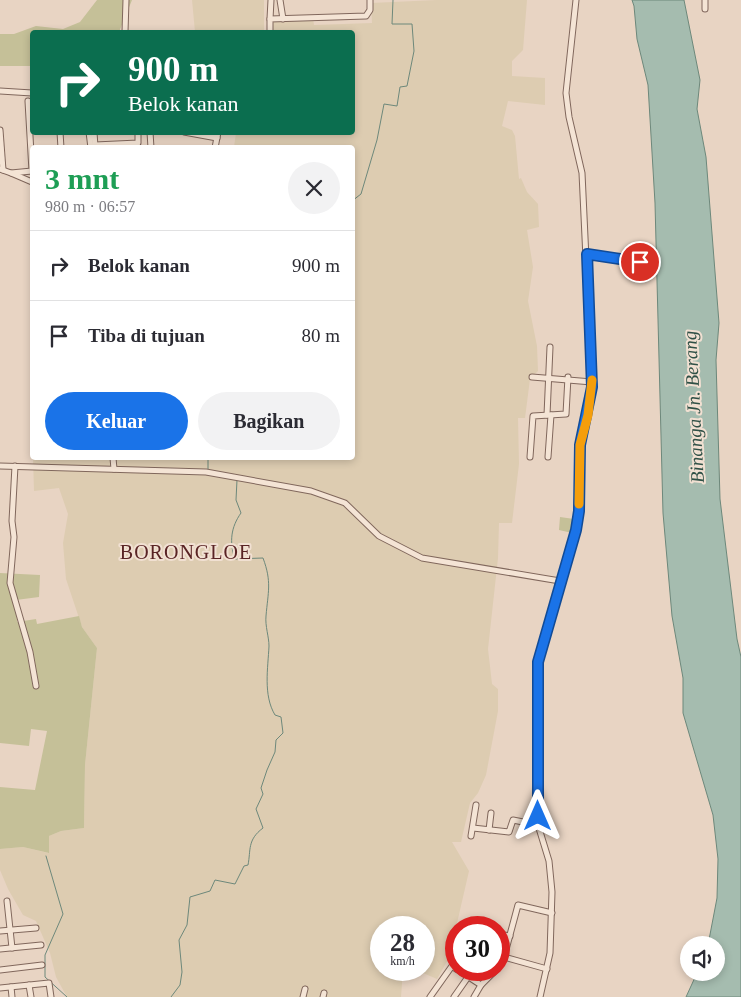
<!DOCTYPE html>
<html lang="id">
<head>
<meta charset="utf-8">
<style>
  body { margin:0; font-family:Georgia,serif; background:#f2f2f3; color:#2b2b33; height:100vh; display:flex; flex-direction:column; font-size:19px; white-space:nowrap }
  * { box-sizing:border-box; margin:0 }
  p { font-size:16px; color:#7c7c81 }
  .icon { flex:none; width:28px; height:28px; fill:none; stroke:currentColor; stroke-width:2; stroke-linecap:round; stroke-linejoin:round }
  .map { position:relative; flex:1; overflow:hidden }
  .details { position:absolute; left:30px; top:145px; width:325px; height:315px; display:flex; flex-direction:column; background:#fff; border-radius:5px; box-shadow:0 2px 8px #0003 }
  .details>* { flex:none }
  .guide { position:absolute; left:30px; top:30px; width:325px; height:105px; border-radius:5px; box-shadow:0 2px 8px #0003; background:#0b6e4f; color:#fff; overflow:hidden }
  .controls { position:absolute; left:680px; top:936px; display:grid; gap:10px }
  .controls a { display:grid; place-items:center; width:45px; height:45px; border-radius:50%; background:#fff; box-shadow:0 2px 8px #0003; font-size:25px }
  .speed { position:absolute; left:370px; top:916px; display:flex; gap:10px; font-size:25px; font-weight:700; text-align:center }
  .speed>* { display:grid; place-content:center; width:65px; height:65px; border-radius:50%; background:#fff; box-shadow:0 2px 8px #0003; line-height:1 }
  .speed small { font-size:12px; font-weight:400 }
  .speed .limit { border:8px solid #d22; background:#fff; color:#111 }
  .pin { position:absolute; display:grid; place-items:center; width:42px; height:42px; color:#fff; margin:-21px; border:2px solid #fff; border-radius:50%; box-shadow:0 1px 5px #0007 }
  .me { position:absolute; width:55px; margin:-28px; rotate:0deg; stroke-linejoin:round; filter:drop-shadow(0 0 4px #0008) }
  .turn { display:flex; align-items:center; gap:18px; height:105px; padding:0 15px; font-size:22px }
  .turn .icon { width:65px; height:65px; stroke-width:2.5 }
  .turn b { display:block; font-size:35px; line-height:42px }
  .round { display:grid; place-items:center; flex:none; width:52px; height:52px; border-radius:26px; background:#f2f2f3 }
  .overview { display:flex; align-items:center; justify-content:space-between; height:85px; padding:0 15px }
  h1 { font-size:30px; font-weight:600; line-height:38px; color:#1e9e55 }
  .action { display:flex; gap:10px; margin-top:auto; padding:10px 15px }
  .action a { flex:1; height:58px; border-radius:30px; background:#1a73e8; color:#fff; font-size:20px; font-weight:600; line-height:58px; text-align:center }
  .action a+a { background:#f2f2f3; color:#2b2b33 }
  ul { padding:0; list-style:none }
  li { display:flex; align-items:center; gap:15px; height:70px; padding:0 15px; border-top:1px solid #e1e1e2 }
  li div { flex:1 }
  li b { display:block; font-size:19px }
  li em { font-style:normal }
  .map>svg:first-child { display:block }
  .farmland { fill:#ddccb1 }
  .green { fill:#c5c098 }
  .water { fill:#a5bcaf; stroke:#6d887b }
  .lines { fill:none; stroke-linecap:round; stroke-linejoin:round }
  .stream { stroke:#6d887b; stroke-width:1 }
  .street-casing { stroke:#80675c; stroke-width:7 }
  .street { stroke:#f4e4d5; stroke-width:5 }
  .route-casing { stroke:#114b97; stroke-width:12 }
  .route { stroke:#1a73e8; stroke-width:9 }
  .slow { stroke:#f59e0b; stroke-width:9 }
  .labels { text-anchor:middle; stroke-width:4; stroke-linejoin:round; paint-order:stroke }
  .water-label { font-size:19px; font-style:italic; fill:#2f5046; stroke:#f1e0d2 }
  .quarter-label { font-size:20px; letter-spacing:1px; fill:#592324; stroke:#f1e0d2 }
</style>
</head>
<body>
<div class="map">
<svg width="741" height="997" viewBox="0 0 741 997">
  <rect width="100%" height="100%" fill="#e8d4c3"/>
  <g class="farmland">
    <path d="M192 0H264V32H195Z"/>
    <path d="M437 0H527L523 50 512 61V76L545 78V105L508 101 502 126 512 130 515 136 519 179 521 178 527 192 538 204 539 227 527 230 533 267 528 301 537 346 538 371 530 379 525 418H518L519 464 512 523H499L498 558 488 649 492 684 498 689V711L486 775 478 793 470 803 461 842H452L469 871 449 958 437 979 416 970H424V928H381V970H403L401 997H67L56 977 50 953 36 921 23 915 8 889 0 870V849L23 847 48 853 49 836 61 831 84 828 85 765 97 648 82 627 66 579 63 543 68 514 59 488 34 491 33 458H352V148L234 147 236 133 352 132V32H270L271 20 313 18 314 25 372 23 371 3Z"/>
  </g>
  <g class="green">
    <path d="M97 0H132L119 32H32V66H0V34H14L36 26 63 29 80 22Z"/>
    <path d="M560 517 574 519 572 533 559 530Z"/>
    <path d="M0 573 40 575 39 597 16 600 17 622 36 619 37 624 79 616 82 627 97 648 85 765 84 828 61 831 49 836V853L23 847 0 849V787L35 790 47 731 31 729 29 746 0 743Z"/>
  </g>
  <path class="water" d="M632 0H684L700 80 697 109 706 157 719 323 716 360 720 499 737 639 741 657V997H686L697 973 716 972V945H708L717 898 718 859 713 815 683 713V678L672 616 663 513 655 203 648 85 637 39 634 6Z"/>
  <g class="lines">
    <g class="stream">
      <path d="M352 201 361 194 377 140 384 104 397 106 400 87 407 86 414 51 412 24H392L393 0"/>
      <path d="M208 458V470L212 471"/>
      <path d="M46 856 63 914 45 955V977L67 997"/>
      <path d="M171 997 180 985 182 972 179 940 187 925 190 897 210 891 215 880 235 884 244 866 248 865C251 850 247 840 263 828L256 809 263 794 261 788 267 770 275 752 276 740 283 733 281 717 275 715C263 695 268 668 269 646 269 637 265 626 266 616 268 592 272 582 263 558L235 559C229 542 231 527 241 513L236 500 237 480"/>
    </g>
    <defs>
      <g id="street">
        <path d="M280 0 283 19"/>
        <path d="M705 9V0"/>
        <path d="M270 19 271 0"/>
        <path d="M125 32 126 0"/>
        <path d="M270 32V19L366 16 370 10V0"/>
        <path d="M0 91 32 93"/>
        <path d="M28 101 32 171"/>
        <path d="M0 130 3 170"/>
        <path d="M60 132 61 148"/>
        <path d="M89 132 91 148"/>
        <path d="M94 132 95 147"/>
        <path d="M150 132 151 148"/>
        <path d="M184 132 217 138"/>
        <path d="M95 145 138 143V132"/>
        <path d="M215 148 218 132"/>
        <path d="M0 169 11 173 32 171"/>
        <path d="M11 173 32 182"/>
        <path d="M587 254 651 264"/>
        <path d="M532 377 592 382"/>
        <path d="M547 415 550 347"/>
        <path d="M530 457 533 416 566 414 568 377"/>
        <path d="M548 457 551 415"/>
        <path d="M113 458 114 469"/>
        <path d="M0 466 206 472 311 491 345 503 379 536 422 558 560 581"/>
        <path d="M15 466 12 521 14 537 10 583 30 652 36 686"/>
        <path d="M473 828 509 832 513 820 538 825"/>
        <path d="M489 830 491 813"/>
        <path d="M471 836 476 805"/>
        <path d="M7 901 12 948"/>
        <path d="M0 931 36 928"/>
        <path d="M499 934 510 936"/>
        <path d="M0 949 41 945"/>
        <path d="M504 957 547 969"/>
        <path d="M499 965 504 957 518 905 552 913"/>
        <path d="M0 970 42 965"/>
        <path d="M458 970 481 985"/>
        <path d="M29 985 31 997"/>
        <path d="M11 987 12 997"/>
        <path d="M0 988 49 983 51 997"/>
        <path d="M303 997 305 989"/>
        <path d="M323 997 324 993"/>
        <path d="M430 997 452 966 456 969"/>
        <path d="M454 997 468 977"/>
        <path d="M474 997 481 985 496 970"/>
        <path d="M540 997 550 953 552 892 549 861 538 825 539 713 536 674 542 646 576 529 580 445 592 387 582 173 569 117 566 93 576 0"/>
      </g>
    </defs>
    <use href="#street" class="street-casing"/>
    <use href="#street" class="street"/>
  </g>
  <g class="lines">
    <defs>
      <path id="route" d="M538 816V662L576 530 579 511 580 445 592 387 587 254 640 262"/>
    </defs>
    <use href="#route" class="route-casing"/>
    <use href="#route" class="route"/>
    <path class="slow" d="M579 504 580 445 588 415 592 380"/>
  </g>
  <g class="labels">
    <g class="water-label">
      <text transform="translate(693 407) rotate(-93)" y="7">Binanga Jn. Berang</text>
    </g>
    <g class="quarter-label">
      <text x="186" y="559">BORONGLOE</text>
    </g>
  </g>
</svg>
<div class="controls">
<a><svg class="icon" aria-label="sound" viewBox="0 0 24 24"><path d="M4 9h4l5-4v14l-5-4H4zM17 9q2 3 0 6"/></svg></a>
</div>
<div class="speed"><div>28<small>km/h</small></div><div class="limit">30</div></div>
<div class="pin" style="left:640px;top:262px;background:#d93025"><svg class="icon" aria-label="arrive" viewBox="0 0 24 24"><path d="M6 21V4h12l-3 4 3 4H6"/></svg></div>
<svg class="me" style="left:538px;top:816px" viewBox="-20 -20 40 40"><path d="M0-17L14 15 0 8-14 15z" fill="#1a73e8" stroke="#fff" stroke-width="4"/></svg>
<div class="guide">
<div class="turn"><svg class="icon" aria-label="right" viewBox="0 0 24 24"><path d="M7 20v-9h11M14 6l5 5-5 5"/></svg><div><b>900 m</b>Belok kanan</div></div>
</div>
<section class="details">
<div class="overview"><div><h1>3 mnt</h1><p>980 m · 06:57</p></div><a class="round"><svg class="icon" aria-label="close" viewBox="0 0 24 24"><path d="M6 6l12 12M18 6L6 18"/></svg></a></div>
<ul>
<li><svg class="icon" aria-label="right" viewBox="0 0 24 24"><path d="M7 20v-9h11M14 6l5 5-5 5"/></svg><div><b>Belok kanan</b></div><em>900 m</em></li>
<li><svg class="icon" aria-label="arrive" viewBox="0 0 24 24"><path d="M6 21V4h12l-3 4 3 4H6"/></svg><div><b>Tiba di tujuan</b></div><em>80 m</em></li>
</ul>
<div class="action"><a>Keluar</a><a>Bagikan</a></div>
</section>
</div>
</body>
</html>
